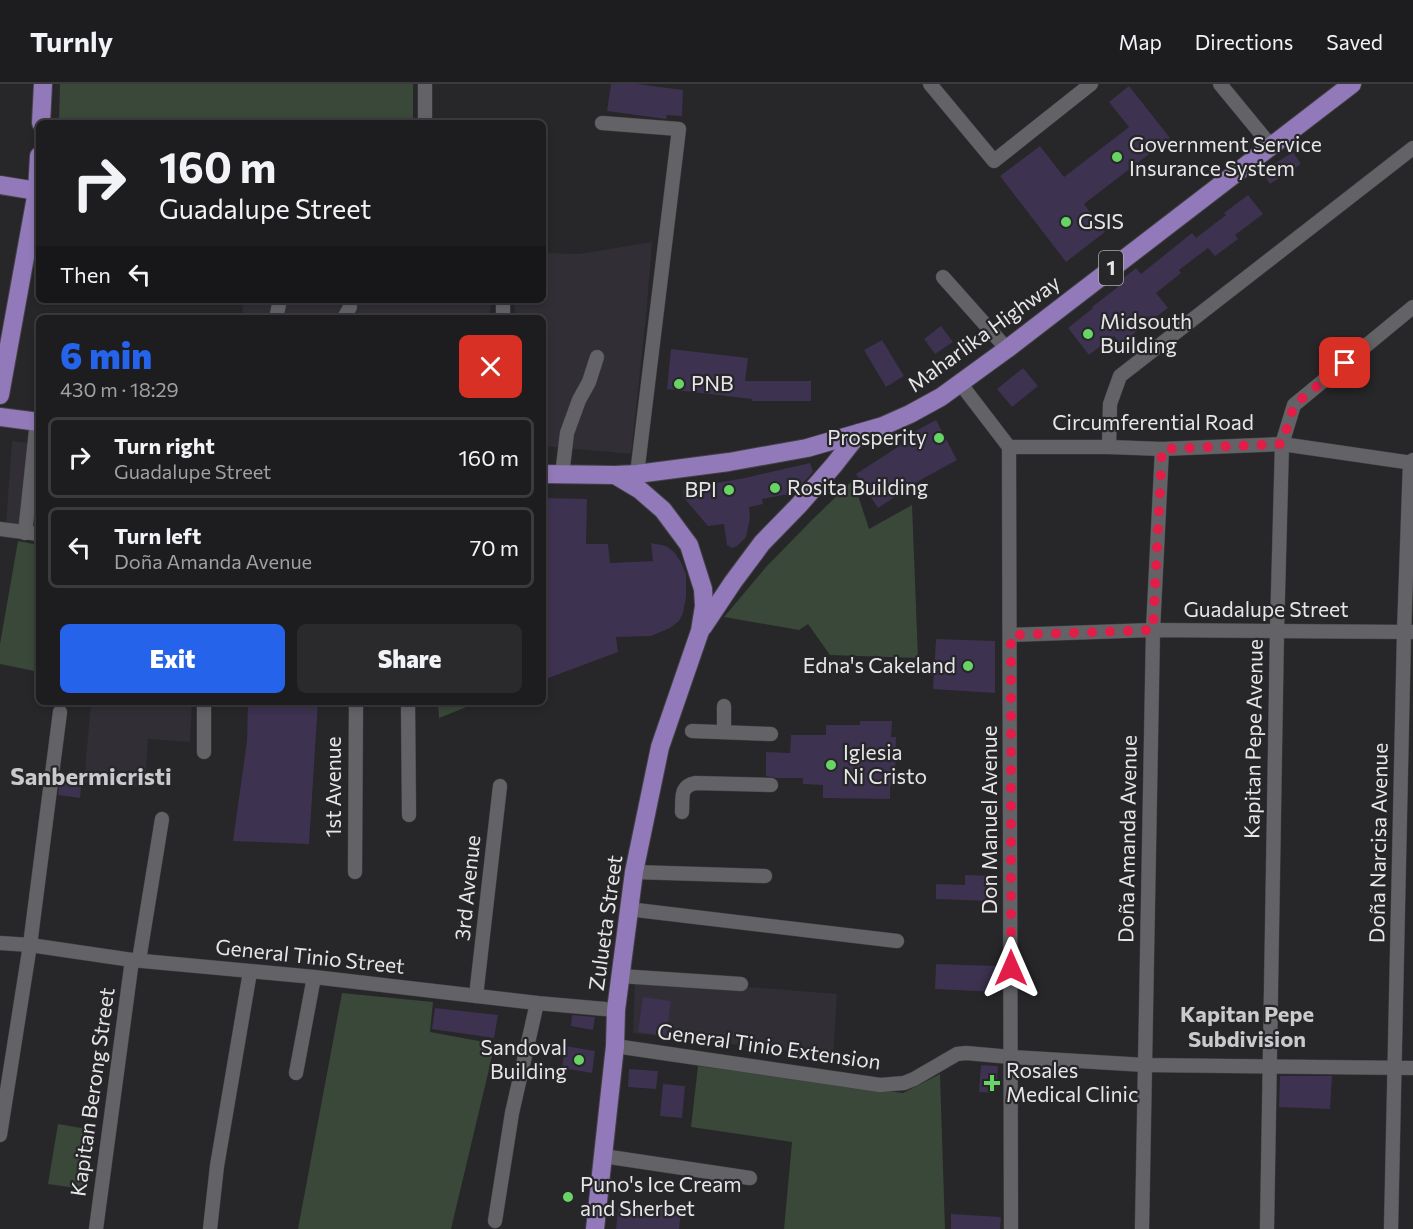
<!DOCTYPE html>
<html lang="en">
<head>
<meta charset="utf-8">
<style>
  body { margin:0; font-family:Commissioner,sans-serif; background:#2a292c; color:#f1f3f6; height:100vh; display:flex; flex-direction:column; font-size:22px; white-space:nowrap }
  * { box-sizing:border-box; margin:0 }
  p { font-size:20px; color:#a0a1a4 }
  .icon { flex:none; width:33px; height:33px; fill:none; stroke:currentColor; stroke-width:2; stroke-linecap:round; stroke-linejoin:round }
  .map { position:relative; flex:1; overflow:hidden }
  .side { position:absolute; left:36px; top:231px; width:510px; height:390px; display:flex; flex-direction:column; background:#1d1c1f; border-radius:9px; box-shadow:0 3px 9px #0003,0 0 0 2px #3b3a3d }
  .side>* { flex:none }
  .top-card { position:absolute; left:36px; top:36px; width:510px; height:183px; border-radius:9px; box-shadow:0 3px 9px #0003,0 0 0 2px #3b3a3d; background:#1d1c1f; color:#f1f3f6; overflow:hidden }
  .pin { position:absolute; display:grid; place-items:center; width:51px; height:51px; color:#fff; margin:-26px; border-radius:12px; box-shadow:0 3px 9px #0006 }
  .me { position:absolute; width:66px; margin:-33px; rotate:0deg; stroke-linejoin:round; filter:drop-shadow(0 0 4px #0008) }
  .turn { display:flex; align-items:center; gap:21px; height:126px; padding:0 24px; font-size:27px }
  .turn .icon { width:78px; height:78px; stroke-width:2.5 }
  .turn b { display:block; font-size:42px; line-height:51px }
  .then { display:flex; align-items:center; height:57px; padding:0 24px; background:#0003; gap:12px; font-size:22px }
  .round { display:grid; place-items:center; flex:none; width:63px; height:63px; border-radius:9px; background:#2a292c }
  .headline { display:flex; align-items:center; justify-content:space-between; height:102px; padding:0 24px }
  h1 { font-size:36px; font-weight:800; line-height:45px; color:#2563eb }
  .button { display:flex; gap:12px; margin-top:auto; padding:12px 24px }
  .button a { flex:1; height:69px; border-radius:9px; background:#2563eb; color:#fff; font-size:24px; font-weight:800; line-height:69px; text-align:center }
  .button a+a { background:#2a292c; color:#f1f3f6 }
  ul { padding:0; list-style:none }
  li { display:flex; align-items:center; gap:18px; height:81px; margin:0 12px 9px; padding:0 12px; border:3px solid #3b3a3d; border-radius:9px }
  li div { flex:1 }
  li b { display:block; font-size:22px }
  li em { font-style:normal }
  header { display:flex; align-items:center; gap:36px; box-sizing:border-box; height:84px; padding:0 30px; background:#1d1c1f; border-bottom:2px solid #3b3a3d }
  header strong { font-size:28px }
  nav { display:flex; gap:33px; margin-inline-start:auto; font-size:21px }
  .map>svg:first-child { display:block }
  .built { fill:#312e36 }
  .green { fill:#394838 }
  .building { fill:#3d324f }
  .lines { fill:none; stroke-linecap:round; stroke-linejoin:round }
  .minor-casing { stroke:#434245; stroke-width:15 }
  .major-casing { stroke:#434245; stroke-width:20 }
  .minor { stroke:#636266; stroke-width:14 }
  .major { stroke:#9279b9; stroke-width:18 }
  .route { stroke:#e11d48; stroke-width:10; stroke-dasharray:0 18 }
  .poi-dot { fill:#68d465; stroke:#272629; stroke-width:2 }
  .labels { text-anchor:middle; stroke-width:4.5; stroke-linejoin:round; paint-order:stroke }
  .shield { fill:#272629; stroke:#adacae; stroke-width:1.5 }
  .shield-label { font-size:20px; font-weight:bold; fill:#e6e5e7 }
  .poi-label { font-size:21px; fill:#e6e5e7; stroke:#272629; text-anchor:start }
  .street-label { font-size:21px; fill:#e6e5e7; stroke:#272629 }
  .neighbourhood-label { font-size:22px; font-weight:bold; fill:#cac9cc; stroke:#272629 }
  .quarter-label { font-size:24px; font-weight:bold; fill:#cac9cc; stroke:#272629 }
</style>
</head>
<body>
<header>
<strong>Turnly</strong>
<nav><a>Map</a><a>Directions</a><a>Saved</a></nav>
</header>
<div class="map">
<svg width="1413" height="1145" viewBox="0 0 1413 1145">
  <rect width="100%" height="100%" fill="#272629"/>
  <g class="built">
    <path d="M652 158 646 233 631 370 543 362V234H515L514 216H543V169L579 170Z"/>
    <path d="M243 216H491L490 234H242Z"/>
    <path d="M12 357 39 360V457L5 454Z"/>
    <path d="M91 618H192L190 658 148 655 145 703 84 699Z"/>
    <path d="M635 894 837 910 833 972 633 949Z"/>
  </g>
  <g class="green">
    <path d="M60 0H413V39H59Z"/>
    <path d="M853 396 869 445 912 421 918 574 830 571 808 540 799 546 724 533 766 483 811 437Z"/>
    <path d="M18 457 39 461V588L0 580V560Z"/>
    <path d="M438 618H479L439 634Z"/>
    <path d="M342 909 433 918 430 948 495 960 451 1145H298Z"/>
    <path d="M698 982 903 1009 940 990 945 1145H784L792 1058 691 1043Z"/>
    <path d="M58 1040 93 1046 83 1105 48 1100Z"/>
  </g>
  <g class="building">
    <path d="M611 0H637L683 6 682 32 667 31 666 35 607 27Z"/>
    <path d="M1129 2 1170 54 1084 120 1105 148 1066 178 1000 92 1040 62 1064 93 1129 43 1109 18Z"/>
    <path d="M1293 68 1301 80 1270 100 1262 88Z"/>
    <path d="M1248 111 1263 130 1235 151 1238 155 1215 172 1208 164 1179 186 1181 189 1156 209 1168 224 1120 260 1114 252 1089 271 1068 244 1093 224 1092 223 1118 203 1115 201 1136 184 1141 190 1192 149 1196 154 1226 131 1224 129Z"/>
    <path d="M941 242 953 258 935 270 924 255Z"/>
    <path d="M882 256 904 292 886 303 864 266Z"/>
    <path d="M671 265 748 274 745 297H811V317H752V315L667 305Z"/>
    <path d="M1023 284 1038 302 1012 323 997 305Z"/>
    <path d="M936 336 957 376 922 395 878 424 856 390 910 355 908 351Z"/>
    <path d="M810 379 813 388 794 409 762 415 763 420 749 423 750 434 746 453 737 462 732 464 727 461 724 440 708 442 684 414 683 405 745 394Z"/>
    <path d="M543 414 587 415 586 460H608L610 479 653 477 651 459 666 462 674 468 681 478 686 490V513L683 529 679 537 670 544 651 552 616 553 618 568 543 596Z"/>
    <path d="M936 555 995 557V609L933 605Z"/>
    <path d="M248 618H318L309 760 233 757 247 657Z"/>
    <path d="M860 637H892L891 653H896L895 702H890V715L823 714V701L803 700V694H776L766 692V668L790 669 791 651H826V641H860Z"/>
    <path d="M61 689 82 692 80 714 58 711Z"/>
    <path d="M965 791 993 792V817L936 815V800L965 801Z"/>
    <path d="M936 880 997 882 996 908 935 905Z"/>
    <path d="M643 913 671 917 666 952 638 948Z"/>
    <path d="M435 924 498 931 494 954 432 945Z"/>
    <path d="M572 931 595 933 593 946 571 942Z"/>
    <path d="M565 962 595 967 592 989 562 984Z"/>
    <path d="M981 981 998 982 996 1009 979 1008Z"/>
    <path d="M629 985 658 987 656 1005 628 1003Z"/>
    <path d="M1280 992H1332L1330 1025 1279 1023Z"/>
    <path d="M663 1000 685 1002 682 1034 660 1032Z"/>
    <path d="M619 1119 681 1127 679 1145H616Z"/>
    <path d="M951 1130 1001 1133 1000 1145H951Z"/>
  </g>
  <g class="lines">
    <defs>
      <g id="minor">
        <path d="M930 0 994 77 1091 0"/>
        <path d="M1220 0 1271 62"/>
        <path d="M425 39V0"/>
        <path d="M602 39 679 45 637 390"/>
        <path d="M943 193 1007 265"/>
        <path d="M276 234 280 216"/>
        <path d="M344 234 350 223"/>
        <path d="M503 234V216"/>
        <path d="M960 299 1009 363H1109L1162 365 1282 360 1413 379"/>
        <path d="M1009 363 1011 1145"/>
        <path d="M1109 363 1110 320 1120 292 1413 64"/>
        <path d="M562 391 567 349 579 316 589 298 597 273"/>
        <path d="M0 445 39 450"/>
        <path d="M25 449 37 337"/>
        <path d="M1011 551 1153 546 1413 548"/>
        <path d="M408 618 409 731"/>
        <path d="M692 647 771 650"/>
        <path d="M724 648V622"/>
        <path d="M204 668V618"/>
        <path d="M682 728C683 714 679 702 696 699L771 701"/>
        <path d="M355 788 356 618"/>
        <path d="M634 788 765 792"/>
        <path d="M628 825 897 857"/>
        <path d="M0 859 30 861 132 876 314 893 537 919 616 926"/>
        <path d="M139 876 162 735"/>
        <path d="M620 892 741 900"/>
        <path d="M476 912 500 702"/>
        <path d="M615 962 880 1001 904 999 914 995 957 970 966 969 1011 973 1145 981 1413 984"/>
        <path d="M296 989 314 893"/>
        <path d="M0 1051 30 861 60 628"/>
        <path d="M603 1072 750 1094"/>
        <path d="M495 1137 512 1029 537 919"/>
        <path d="M96 1145 132 876"/>
        <path d="M210 1145 217 1082 250 888"/>
        <path d="M1142 1145 1153 546 1162 365"/>
        <path d="M1267 1145 1277 547 1282 360 1294 321 1413 223"/>
        <path d="M1391 1145 1404 548 1410 378 1413 376"/>
      </g>
      <g id="major">
        <path d="M41 39 43 0"/>
        <path d="M0 101 37 107"/>
        <path d="M0 311 37 107 39 72"/>
        <path d="M0 333 39 338"/>
        <path d="M543 390 615 391 637 390 729 378 807 364 883 342 910 330 941 313 1007 265 1352 0"/>
        <path d="M703 543 733 498 762 459 799 421 834 381 859 349"/>
        <path d="M595 1145 615 962 616 926 634 788 660 663 700 547 704 522 703 505 689 461 663 426 640 406 615 391"/>
      </g>
    </defs>
    <use href="#minor" class="minor-casing"/>
    <use href="#major" class="major-casing"/>
    <use href="#minor" class="minor"/>
    <use href="#major" class="major"/>
  </g>
  <g class="lines">
    <path class="route" d="M1011 884V551L1153 546 1162 365 1282 360 1294 321 1345 279"/>
  </g>
  <g class="poi-dot">
    <circle cx="1117" cy="73" r="6"/>
    <circle cx="1066" cy="138" r="6"/>
    <circle cx="1088" cy="250" r="6"/>
    <circle cx="679" cy="300" r="6"/>
    <circle cx="939" cy="354" r="6"/>
    <circle cx="775" cy="404" r="6"/>
    <circle cx="729" cy="406" r="6"/>
    <circle cx="968" cy="582" r="6"/>
    <circle cx="831" cy="681" r="6"/>
    <circle cx="579" cy="976" r="6"/>
    <path d="M989 990h6v6h6v6h-6v6h-6v-6h-6v-6h6z"/>
    <circle cx="568" cy="1113" r="6"/>
  </g>
  <g class="labels">
    <rect class="shield" x="1099" y="167" width="24" height="34" rx="4.5"/>
    <g class="shield-label">
      <text x="1111" y="191">1</text>
    </g>
    <g class="poi-label">
      <text x="1129" y="68">Government Service<tspan x="1129" dy="24">Insurance System</tspan></text>
      <text x="1078" y="145">GSIS</text>
      <text x="1100" y="245">Midsouth<tspan x="1100" dy="24">Building</tspan></text>
      <text x="691" y="307">PNB</text>
      <text x="927" y="361" text-anchor="end">Prosperity</text>
      <text x="787" y="411">Rosita Building</text>
      <text x="717" y="413" text-anchor="end">BPI</text>
      <text x="956" y="589" text-anchor="end">Edna's Cakeland</text>
      <text x="843" y="676">Iglesia<tspan x="843" dy="24">Ni Cristo</tspan></text>
      <text x="567" y="971" text-anchor="end">Sandoval<tspan x="567" dy="24">Building</tspan></text>
      <text x="1006" y="994">Rosales<tspan x="1006" dy="24">Medical Clinic</tspan></text>
      <text x="580" y="1108">Puno's Ice Cream<tspan x="580" dy="24">and Sherbet</tspan></text>
    </g>
    <g class="street-label">
      <text transform="translate(984 250) rotate(-36)" y="7">Maharlika Highway</text>
      <text x="1153" y="346">Circumferential Road</text>
      <text x="1266" y="533">Guadalupe Street</text>
      <text transform="translate(1254 655) rotate(-89)" y="7">Kapitan Pepe Avenue</text>
      <text transform="translate(334 703) rotate(-90)" y="7">1st Avenue</text>
      <text transform="translate(990 736) rotate(-90)" y="7">Don Manuel Avenue</text>
      <text transform="translate(1128 755) rotate(-89)" y="7">Doña Amanda Avenue</text>
      <text transform="translate(1379 759) rotate(-89)" y="7">Doña Narcisa Avenue</text>
      <text transform="translate(468 804) rotate(-84)" y="7">3rd Avenue</text>
      <text transform="translate(606 839) rotate(-82)" y="7">Zulueta Street</text>
      <text transform="translate(310 873) rotate(6)" y="7">General Tinio Street</text>
      <text transform="translate(769 963) rotate(8)" y="7">General Tinio Extension</text>
      <text transform="translate(93 1008) rotate(-82)" y="7">Kapitan Berong Street</text>
    </g>
    <g class="neighbourhood-label">
      <text x="1247" y="938">Kapitan Pepe<tspan x="1247" dy="25">Subdivision</tspan></text>
    </g>
    <g class="quarter-label">
      <text x="91" y="701">Sanbermicristi</text>
    </g>
  </g>
</svg>
<div class="pin" style="left:1345px;top:279px;background:#d93025"><svg class="icon" aria-label="arrive" viewBox="0 0 24 24"><path d="M6 21V4h12l-3 4 3 4H6"/></svg></div>
<svg class="me" style="left:1011px;top:884px" viewBox="-20 -20 40 40"><path d="M0-17L14 15 0 8-14 15z" fill="#e11d48" stroke="#fff" stroke-width="4"/></svg>
<div class="top-card">
<div class="turn"><svg class="icon" aria-label="right" viewBox="0 0 24 24"><path d="M7 20v-9h11M14 6l5 5-5 5"/></svg><div><b>160 m</b>Guadalupe Street</div></div>
<div class="then">Then<svg class="icon" aria-label="left" viewBox="0 0 24 24"><path d="M17 20v-9H6M10 6l-5 5 5 5"/></svg></div>
</div>
<section class="side">
<div class="headline"><div><h1>6 min</h1><p>430 m · 18:29</p></div><a class="round" style="background:#d93025;color:#fff"><svg class="icon" aria-label="close" viewBox="0 0 24 24"><path d="M6 6l12 12M18 6L6 18"/></svg></a></div>
<ul>
<li><svg class="icon" aria-label="right" viewBox="0 0 24 24"><path d="M7 20v-9h11M14 6l5 5-5 5"/></svg><div><b>Turn right</b><p>Guadalupe Street</p></div><em>160 m</em></li>
<li><svg class="icon" aria-label="left" viewBox="0 0 24 24"><path d="M17 20v-9H6M10 6l-5 5 5 5"/></svg><div><b>Turn left</b><p>Doña Amanda Avenue</p></div><em>70 m</em></li>
</ul>
<div class="button"><a>Exit</a><a>Share</a></div>
</section>
</div>
</body>
</html>
